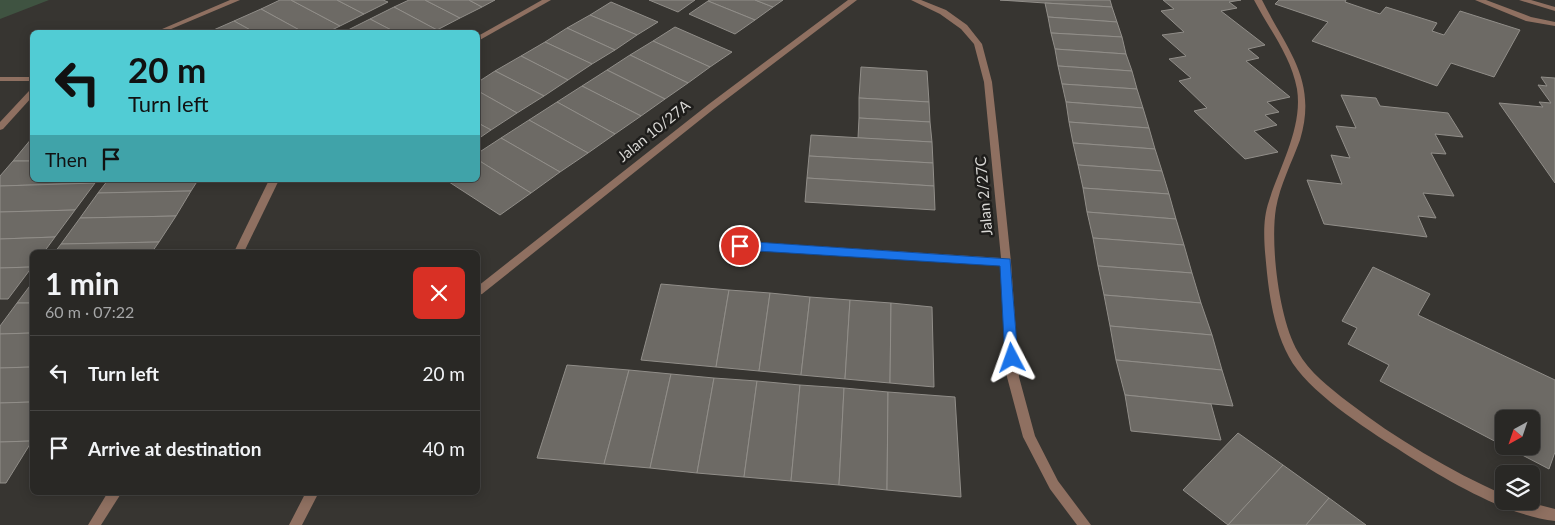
<!DOCTYPE html>
<html lang="en">
<head>
<meta charset="utf-8">
<style>
  body { margin:0; font-family:Lato,sans-serif; background:#31302d; color:#f1f3f6; height:100vh; display:flex; flex-direction:column; font-size:19px; white-space:nowrap }
  * { box-sizing:border-box; margin:0 }
  p { font-size:16px; color:#a5a6a7 }
  .icon { flex:none; width:28px; height:28px; fill:none; stroke:currentColor; stroke-width:2; stroke-linecap:round; stroke-linejoin:round }
  .map { position:relative; flex:1; overflow:hidden }
  .details { position:absolute; left:30px; top:250px; width:450px; height:245px; display:flex; flex-direction:column; background:#292825; border-radius:8px; box-shadow:0 2px 12px #0003,0 0 0 1px #454442 }
  .details>* { flex:none }
  .banner { position:absolute; left:30px; top:30px; width:450px; height:152px; border-radius:8px; box-shadow:0 2px 12px #0003,0 0 0 1px #454442; background:#51ccd4; color:#111; overflow:hidden }
  .needle { width:32px; rotate:220deg }
  .fabs { position:absolute; left:1495px; top:410px; display:grid; gap:10px }
  .fabs a { display:grid; place-items:center; width:45px; height:45px; border-radius:8px; background:#292825; box-shadow:0 2px 12px #0003,0 0 0 1px #454442; font-size:25px }
  .pin { position:absolute; display:grid; place-items:center; width:42px; height:42px; color:#fff; margin:-21px; border:2px solid #fff; border-radius:50%; box-shadow:0 1px 5px #0007 }
  .me { position:absolute; width:55px; margin:-28px; rotate:356deg; stroke-linejoin:round; filter:drop-shadow(0 0 4px #0008) }
  .turn { display:flex; align-items:center; gap:18px; height:105px; padding:0 15px; font-size:22px }
  .turn .icon { width:65px; height:65px; stroke-width:2.5 }
  .turn b { display:block; font-size:35px; line-height:42px }
  .then { display:flex; align-items:center; height:48px; padding:0 15px; background:#0003; gap:10px; font-size:19px }
  .round { display:grid; place-items:center; flex:none; width:52px; height:52px; border-radius:8px; background:#31302d }
  .headline { display:flex; align-items:center; justify-content:space-between; height:85px; padding:0 15px }
  h1 { font-size:30px; font-weight:700; line-height:38px }
  ul { padding:0; list-style:none }
  li { display:flex; align-items:center; gap:15px; height:75px; padding:0 15px; border-top:1px solid #454442 }
  li div { flex:1 }
  li b { display:block; font-size:19px }
  li em { font-style:normal }
  .map>svg:first-child { display:block }
  .green { fill:#3f5341 }
  .building { fill:#6d6a65; stroke:#918e89 }
  .lines { fill:none; stroke-linecap:round; stroke-linejoin:round }
  .lane { fill:#8f7061; fill-rule:evenodd }
  .street { fill:#8f7061; fill-rule:evenodd }
  .route { fill:#1a73e8; stroke:#114b97 }
  .labels { text-anchor:middle; stroke-width:5; stroke-linejoin:round; paint-order:stroke }
  .street-label { font-size:15px; fill:#d9d8d5; stroke:#1e1d1b }
</style>
</head>
<body>
<div class="map">
<svg width="1555" height="525" viewBox="0 0 1555 525">
  <rect width="100%" height="100%" fill="#373531"/>
  <path class="green" d="M0 0H49L0 19Z"/>
  <g class="building">
    <path d="M280 0H291L340 26 328 32H303L261 9Z"/>
    <path d="M291 0H337L364 14 340 26Z"/>
    <path d="M337 0H383L388 2 364 14Z"/>
    <path d="M409 0H425L460 18 437 30 394 7Z"/>
    <path d="M425 0H469L482 7 460 18Z"/>
    <path d="M469 0H495L482 7Z"/>
    <path d="M649 0H695L678 12Z"/>
    <path d="M710 0H755L773 7 755 20 708 1Z"/>
    <path d="M755 0H783L773 7Z"/>
    <path d="M1000 0H1110L1112 7 1045 3Z"/>
    <path d="M1163 0H1241L1229 2 1237 8 1221 11 1265 45 1248 49 1259 58 1246 61 1290 97 1267 102 1279 112 1265 115 1277 125 1254 131 1278 152 1245 159 1194 111 1207 108 1179 81 1191 78 1169 59 1186 56 1162 35 1184 32 1161 11 1174 9Z"/>
    <path d="M1279 0H1346L1345 2 1380 14 1386 7 1437 23 1432 31 1444 35 1460 11 1520 30 1494 77 1451 63 1437 86 1312 41 1328 22 1275 4Z"/>
    <path d="M708 1 755 20 735 34 689 14Z"/>
    <path d="M611 2 658 22 637 35 590 15Z"/>
    <path d="M1045 3 1112 7 1117 22 1048 17Z"/>
    <path d="M394 7 437 30 433 32H395L370 19Z"/>
    <path d="M261 9 303 32H254L234 21Z"/>
    <path d="M590 15 637 35 615 50 567 28Z"/>
    <path d="M1048 17 1117 22 1122 37 1051 33Z"/>
    <path d="M370 19 395 32 346 31Z"/>
    <path d="M234 21 254 32H209Z"/>
    <path d="M675 27 732 52 710 67 653 41Z"/>
    <path d="M567 28 615 50 592 64 545 42Z"/>
    <path d="M1051 33 1122 37 1126 54 1055 49Z"/>
    <path d="M653 41 710 67 688 83 630 55Z"/>
    <path d="M545 42 592 64 568 80 521 56Z"/>
    <path d="M1055 49 1126 54 1132 71 1058 66Z"/>
    <path d="M630 55 688 83 665 99 607 70Z"/>
    <path d="M521 56 568 80 544 96 495 71Z"/>
    <path d="M1058 66 1132 71 1137 89 1062 84Z"/>
    <path d="M861 67 927 71 929 102 859 98Z"/>
    <path d="M607 70 665 99 641 116 582 86Z"/>
    <path d="M495 71 544 96 517 113 478 91V82Z"/>
    <path d="M1541 77 1555 78V183L1499 103 1543 107 1539 102 1551 103 1538 85 1547 86Z"/>
    <path d="M1062 84 1137 89 1143 108 1066 102Z"/>
    <path d="M582 86 641 116 615 134 557 102Z"/>
    <path d="M478 91 517 113 491 130 478 123Z"/>
    <path d="M1341 95 1376 98 1380 106 1448 113 1463 137 1435 134 1446 154 1431 153 1454 196 1423 193 1436 218 1418 216 1427 237 1324 224 1307 180 1342 184 1331 155 1350 158 1336 126 1356 128Z"/>
    <path d="M859 98 929 102 930 122 859 118Z"/>
    <path d="M557 102 615 134 588 153 529 120Z"/>
    <path d="M1066 102 1143 108 1149 128 1069 122Z"/>
    <path d="M859 118 930 122 932 142 858 138Z"/>
    <path d="M529 120 588 153 560 172 501 138Z"/>
    <path d="M1069 122 1149 128 1155 149 1073 143Z"/>
    <path d="M478 123 491 130 478 139Z"/>
    <path d="M811 135 932 142 933 163 809 156Z"/>
    <path d="M32 138V161H13Z"/>
    <path d="M501 138 560 172 531 193 478 160V153Z"/>
    <path d="M1073 143 1155 149 1162 171 1078 165Z"/>
    <path d="M809 156 933 163 934 186 807 178Z"/>
    <path d="M478 160 531 193 500 215 446 180H478Z"/>
    <path d="M13 161H32V180H97L95 183 0 186V176Z"/>
    <path d="M1078 165 1162 171 1169 194 1083 188Z"/>
    <path d="M807 178 934 186 935 210 805 202Z"/>
    <path d="M108 180H198L191 191 98 193Z"/>
    <path d="M95 183 75 210 0 212V186Z"/>
    <path d="M1083 188 1169 194 1176 219 1087 212Z"/>
    <path d="M191 191 176 216 80 218 98 193Z"/>
    <path d="M75 210 55 237 0 239V212Z"/>
    <path d="M1087 212 1176 219 1184 245 1093 238Z"/>
    <path d="M176 216 159 242 61 244 80 218Z"/>
    <path d="M55 237 44 252H32V267L0 268V239Z"/>
    <path d="M1093 238 1184 245 1192 273 1098 266Z"/>
    <path d="M159 242 152 252H55L61 244Z"/>
    <path d="M1098 266 1192 273 1201 303 1104 295Z"/>
    <path d="M32 267 8 299H0V268Z"/>
    <path d="M1373 267 1430 294 1418 315 1555 380V452L1549 469 1505 446H1531V419H1504V446L1380 381 1389 365 1348 344 1357 328 1342 321Z"/>
    <path d="M32 283V303H17Z"/>
    <path d="M661 284 729 290 716 367 641 360Z"/>
    <path d="M729 290 770 293 759 371 716 367Z"/>
    <path d="M770 293 810 297 801 375 759 371Z"/>
    <path d="M1104 295 1201 303 1212 335 1110 326Z"/>
    <path d="M810 297 850 300 845 379 801 375Z"/>
    <path d="M850 300 891 303 890 383 845 379Z"/>
    <path d="M17 303H32V333L0 334V326Z"/>
    <path d="M891 303 932 307 934 387 890 383Z"/>
    <path d="M1110 326 1212 335 1222 370 1116 360Z"/>
    <path d="M32 333V367L0 368V334Z"/>
    <path d="M1116 360 1222 370 1233 406 1125 395Z"/>
    <path d="M567 365 629 370 604 464 537 458Z"/>
    <path d="M32 367V402L0 403V368Z"/>
    <path d="M629 370 671 374 650 468 604 464Z"/>
    <path d="M671 374 714 378 697 473 650 468Z"/>
    <path d="M714 378 757 381 744 477 697 473Z"/>
    <path d="M757 381 800 385 791 481 744 477Z"/>
    <path d="M800 385 844 388 839 485 791 481Z"/>
    <path d="M844 388 888 392 887 490 839 485Z"/>
    <path d="M888 392 955 397 961 497 887 490Z"/>
    <path d="M1125 395 1211 404 1221 440 1131 431Z"/>
    <path d="M32 402V441L0 442V403Z"/>
    <path d="M1238 433 1283 465 1228 525 1183 490Z"/>
    <path d="M32 441 6 483H0V442Z"/>
    <path d="M1283 465 1329 498 1306 525H1228Z"/>
    <path d="M1329 498 1366 525H1306Z"/>
  </g>
  <g class="lines">
    <g class="lane">
      <path d="M1254 0H1262C1287 50 1318 80 1300 140 1292 162 1280 185 1276 208 1270 244 1279 320 1298 352 1309 372 1330 388 1348 402 1396 439 1449 470 1504 495V501H1524L1555 509V521C1503 515 1441 477 1398 449 1366 429 1306 390 1289 357 1275 331 1270 301 1267 273 1265 251 1261 223 1269 201 1280 166 1303 127 1297 89 1291 56 1269 29 1254 0Z"/>
      <path d="M1475 0H1486L1531 17 1555 22V26L1526 21Z"/>
    </g>
    <g class="street">
      <path d="M230 0H240L164 32H155Z"/>
      <path d="M542 0H551L478 41V36Z"/>
      <path d="M848 0H857L715 108 482 294 478 295V286L709 104Z"/>
      <path d="M911 0H921L946 10 967 25 982 44 992 82 998 136 1011 262 1019 377 1035 436 1058 481 1091 525H1077L1050 489 1023 437 1007 377 1001 265 740 249 735 245 740 241 1001 258 984 82 974 44 961 29 940 14Z"/>
      <path d="M1519 0H1531L1555 7V11Z"/>
      <rect x="0" y="77" width="32" height="4"/>
      <path d="M29 91H32V97L3 129 0 130V122Z"/>
      <path d="M269 180H279L244 252H234Z"/>
      <path d="M108 492H122L101 525H88Z"/>
      <path d="M306 492H319L302 525H289Z"/>
    </g>
  </g>
  <path class="route" d="M740 241 1010 259 1018 358 1012 363 1005 358 1000 266 740 250 735 246Z"/>
  <g class="labels">
    <g class="street-label">
      <text transform="translate(654 131) rotate(-39)" y="5">Jalan 10/27A</text>
      <text transform="translate(984 196) rotate(-95)" y="5">Jalan 2/27C</text>
    </g>
  </g>
</svg>
<div class="fabs">
<a><svg class="needle" viewBox="-14 -14 28 28"><path d="M0-13l5 13h-10z" fill="#e53935"/><path d="M0 13l5-13h-10z" fill="#a5a6a7"/></svg></a>
<a><svg class="icon" aria-label="layers" viewBox="0 0 24 24"><path d="M12 4l9 5-9 5-9-5zM3 14l9 5 9-5"/></svg></a>
</div>
<div class="pin" style="left:740px;top:246px;background:#d93025"><svg class="icon" aria-label="arrive" viewBox="0 0 24 24"><path d="M6 21V4h12l-3 4 3 4H6"/></svg></div>
<svg class="me" style="left:1012px;top:358px" viewBox="-20 -20 40 40"><path d="M0-17L14 15 0 8-14 15z" fill="#1a73e8" stroke="#fff" stroke-width="4"/></svg>
<div class="banner">
<div class="turn"><svg class="icon" aria-label="left" viewBox="0 0 24 24"><path d="M17 20v-9H6M10 6l-5 5 5 5"/></svg><div><b>20 m</b>Turn left</div></div>
<div class="then">Then<svg class="icon" aria-label="arrive" viewBox="0 0 24 24"><path d="M6 21V4h12l-3 4 3 4H6"/></svg></div>
</div>
<section class="details">
<div class="headline"><div><h1>1 min</h1><p>60 m · 07:22</p></div><a class="round" style="background:#d93025;color:#fff"><svg class="icon" aria-label="close" viewBox="0 0 24 24"><path d="M6 6l12 12M18 6L6 18"/></svg></a></div>
<ul>
<li><svg class="icon" aria-label="left" viewBox="0 0 24 24"><path d="M17 20v-9H6M10 6l-5 5 5 5"/></svg><div><b>Turn left</b></div><em>20 m</em></li>
<li><svg class="icon" aria-label="arrive" viewBox="0 0 24 24"><path d="M6 21V4h12l-3 4 3 4H6"/></svg><div><b>Arrive at destination</b></div><em>40 m</em></li>
</ul>
</section>
</div>
</body>
</html>
